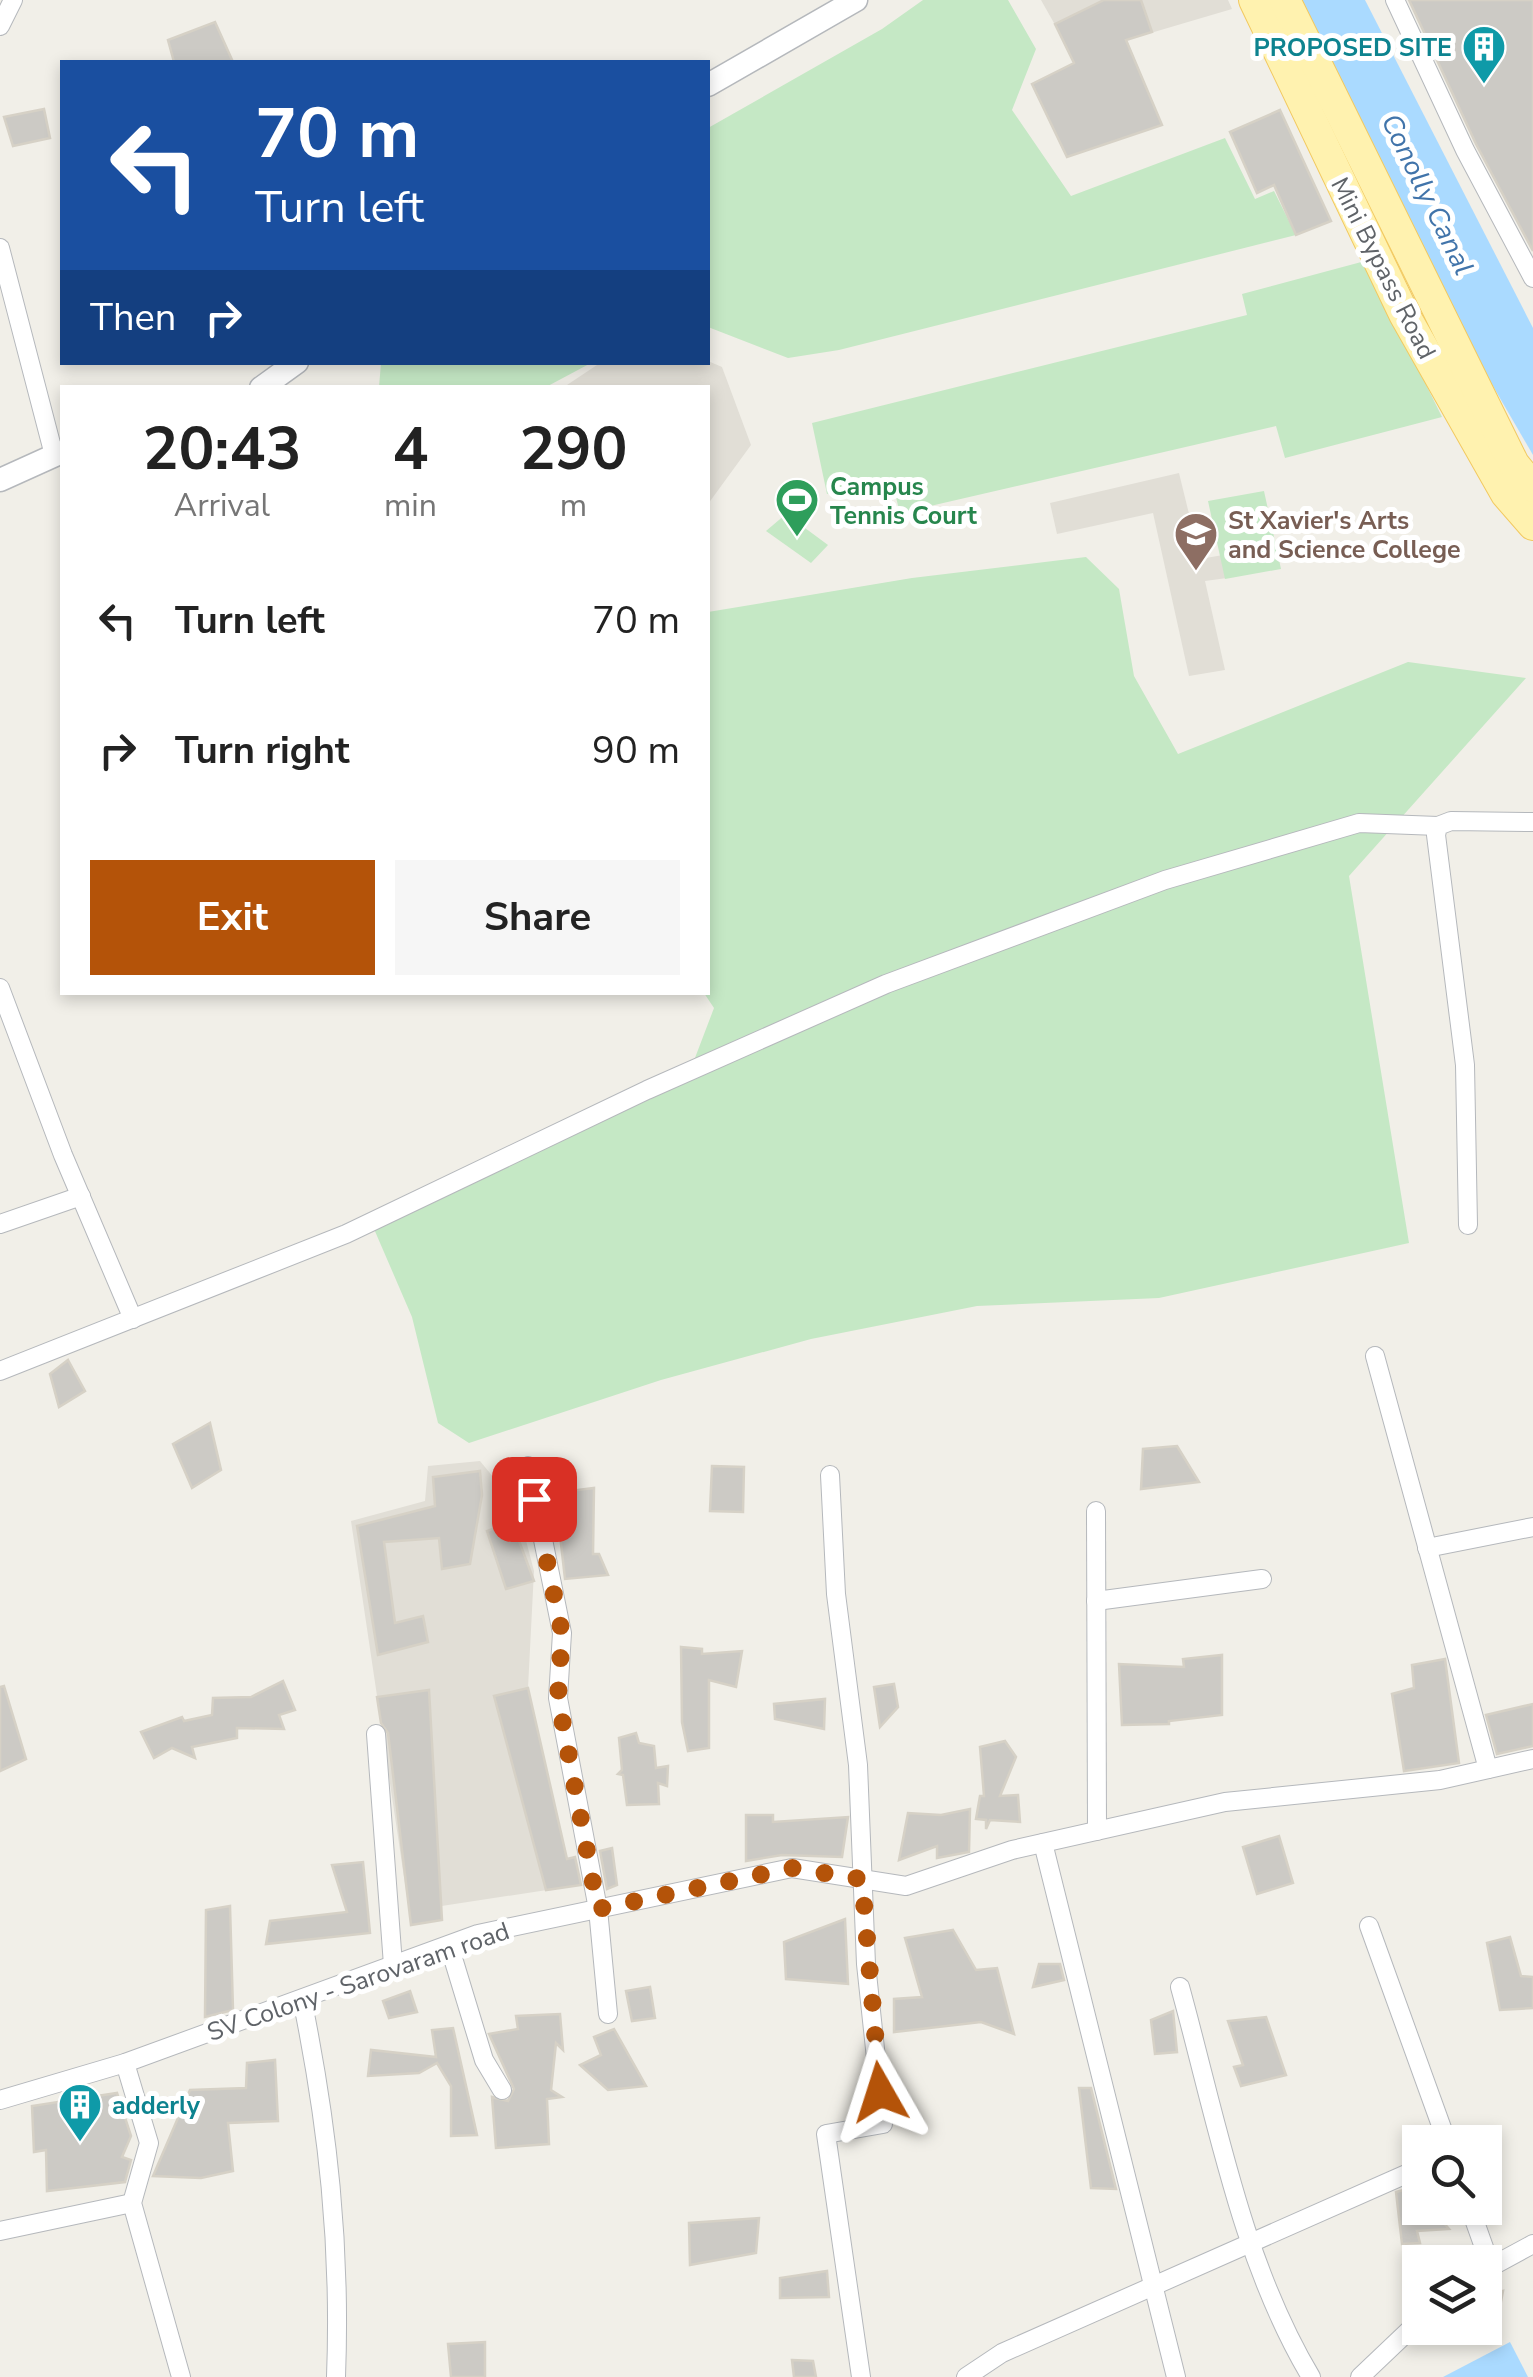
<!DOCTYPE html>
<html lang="en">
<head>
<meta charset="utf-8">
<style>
  body { margin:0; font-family:"Nunito Sans",sans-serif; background:#f6f6f6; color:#222; height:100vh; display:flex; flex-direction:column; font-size:38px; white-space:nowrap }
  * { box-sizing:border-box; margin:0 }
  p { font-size:32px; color:#767676 }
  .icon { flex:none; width:55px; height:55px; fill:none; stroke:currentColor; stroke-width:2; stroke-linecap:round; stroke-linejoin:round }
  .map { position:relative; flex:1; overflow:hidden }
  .sheet { position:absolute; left:60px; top:385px; width:650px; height:610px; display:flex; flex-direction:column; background:#fff; border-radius:0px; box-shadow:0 5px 15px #0003 }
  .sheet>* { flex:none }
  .top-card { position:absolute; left:60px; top:60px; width:650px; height:305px; border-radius:0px; box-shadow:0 5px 15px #0003; background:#1a4fa0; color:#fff; overflow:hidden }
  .controls { position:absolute; left:1402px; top:2125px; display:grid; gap:20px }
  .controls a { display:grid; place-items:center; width:100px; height:100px; border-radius:0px; background:#fff; box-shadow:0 5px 15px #0003; font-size:50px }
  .pin { position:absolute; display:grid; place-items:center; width:85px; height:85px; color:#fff; margin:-42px; border-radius:20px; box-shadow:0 5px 15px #0006 }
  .me { position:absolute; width:110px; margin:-55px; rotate:354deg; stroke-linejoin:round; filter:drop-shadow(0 0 8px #0008) }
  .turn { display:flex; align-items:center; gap:35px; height:210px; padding:0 30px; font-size:45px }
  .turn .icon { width:130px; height:130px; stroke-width:2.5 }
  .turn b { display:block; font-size:70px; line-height:85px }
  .then { display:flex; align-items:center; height:95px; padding:0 30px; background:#0003; gap:20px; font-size:38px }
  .eta { display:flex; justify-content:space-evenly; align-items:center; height:170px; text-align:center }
  .eta b { font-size:60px; font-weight:700; line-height:70px }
  .primary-button { display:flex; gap:20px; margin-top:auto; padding:20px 30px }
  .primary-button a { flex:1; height:115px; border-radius:0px; background:#b45309; color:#fff; font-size:40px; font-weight:700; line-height:115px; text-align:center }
  .primary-button a+a { background:#f6f6f6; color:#222 }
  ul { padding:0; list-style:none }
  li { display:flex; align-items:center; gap:30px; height:130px; padding:0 30px }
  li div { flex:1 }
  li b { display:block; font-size:38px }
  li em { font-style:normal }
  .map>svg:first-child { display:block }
  .education { fill:#e1ded6 }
  .green { fill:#c5e8c5 }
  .water { fill:#aadaff }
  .building { fill:#cccac5; stroke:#d6d1c6; stroke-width:2.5 }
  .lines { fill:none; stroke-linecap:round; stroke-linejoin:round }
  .minor-casing { stroke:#b5b8bc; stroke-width:20 }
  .tertiary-casing { stroke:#b5b8bc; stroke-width:25 }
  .primary-casing { stroke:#f2c960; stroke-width:32 }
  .minor { stroke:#fff; stroke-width:18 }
  .tertiary { stroke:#fff; stroke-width:22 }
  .primary { stroke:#fff2af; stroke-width:30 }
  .route { stroke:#b45309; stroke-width:18; stroke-dasharray:0 32.4 }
  .labels { text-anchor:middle; stroke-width:10; stroke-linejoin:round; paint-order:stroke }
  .culture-label { font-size:25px; font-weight:bold; fill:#0d838f; stroke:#fff; text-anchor:end }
  .street-label { font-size:25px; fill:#5f6368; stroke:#fff }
  .leisure-label { font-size:25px; font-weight:bold; fill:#27864d; stroke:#fff; text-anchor:start }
  .education-label { font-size:25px; font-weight:bold; fill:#785e54; stroke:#fff; text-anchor:start }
  .water-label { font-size:28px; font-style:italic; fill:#4174aa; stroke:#fff }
</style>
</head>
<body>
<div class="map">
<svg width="1533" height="2377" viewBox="0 0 1533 2377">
  <rect width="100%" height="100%" fill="#f1efe8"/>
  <g class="education">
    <path d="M1041 0H1228L1232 9 1127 40 1162 125 1067 157 1032 84 1076 62Z"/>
    <path d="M708 361 722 367 751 445 708 504V388L564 387 600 363Z"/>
    <path d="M1179 473 1200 559 1223 555 1227 578 1205 581 1225 670 1189 676 1153 513 1057 534 1050 503Z"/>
    <path d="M480 1461 517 1506 534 1571 528 1688 573 1886 409 1911 351 1521 425 1501 428 1466Z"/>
  </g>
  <g class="green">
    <path d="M923 0H1008L1036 49 1012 110 1071 196 1225 138 1255 199 1274 191 1296 235 839 350 788 358 708 327V128L882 29Z"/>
    <path d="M1365 261 1442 417 1285 458 1276 426 900 513 891 478 827 494 812 423 1247 315 1242 294Z"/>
    <path d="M381 363V362L591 363 546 387H379Z"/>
    <path d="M1264 491 1281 569 1225 579 1208 501Z"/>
    <path d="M786 514 828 545 811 563 766 531Z"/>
    <path d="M1086 557 1119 589 1134 676 1178 754 1408 662 1526 678 1349 876 1409 1243 1159 1298 977 1306 811 1339 661 1380 469 1443 438 1423 412 1317 371 1222 690 1071 714 1008 704 993 708 612 912 578Z"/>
  </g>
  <g class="water">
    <path d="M1299 0H1365L1533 328V455L1490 381Z"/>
    <path d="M1510 2342 1528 2377H1443Z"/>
  </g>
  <g class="building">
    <path d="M1104 0H1141L1152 32 1126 40 1162 125 1067 157 1032 84 1074 63 1055 24Z"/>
    <path d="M1409 0H1533V251L1476 144Z"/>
    <path d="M215 22 233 62H174L168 40Z"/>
    <path d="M44 109 50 138 13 146 4 117Z"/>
    <path d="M1280 110 1331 221 1296 235 1274 185 1257 193 1230 132Z"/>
    <path d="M68 1360 85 1391 59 1407 50 1374Z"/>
    <path d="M210 1423 221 1470 192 1488 173 1444Z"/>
    <path d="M1177 1446 1199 1482 1141 1489 1143 1449Z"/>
    <path d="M712 1466 744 1467 743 1512 710 1511Z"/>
    <path d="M480 1471 482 1495 470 1564 442 1569 439 1538 384 1542 395 1623 423 1616 428 1642 378 1655 357 1526 435 1506 433 1477Z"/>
    <path d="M594 1488 593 1554H599L608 1575 565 1579 559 1526H553L551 1518 553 1493Z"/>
    <path d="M512 1522 534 1581 506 1589 487 1531Z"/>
    <path d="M681 1647 702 1649V1654L742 1651 736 1687 709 1680V1748L688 1751 682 1722Z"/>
    <path d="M1222 1655V1715L1169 1721V1724L1122 1725 1119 1664 1184 1667 1183 1659Z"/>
    <path d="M1445 1659 1459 1763 1404 1771 1392 1694 1414 1688 1412 1665Z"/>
    <path d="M283 1681 295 1710 279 1715 284 1729 237 1728V1738L192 1747 195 1758 172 1748 154 1758 141 1732 182 1717 184 1721 212 1715 213 1698 251 1697Z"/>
    <path d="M894 1684 898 1707 880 1727 874 1687Z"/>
    <path d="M4 1686 26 1759 0 1771V1687Z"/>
    <path d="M528 1688 567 1859 575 1857 581 1885 546 1890 494 1696Z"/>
    <path d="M429 1690 442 1920 411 1925 388 1733 381 1723 377 1697Z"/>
    <path d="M825 1699 824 1729 775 1719 774 1704Z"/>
    <path d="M1533 1704V1746L1497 1754 1486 1715Z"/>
    <path d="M636 1733 639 1743 654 1746 656 1768 668 1766 667 1786 658 1783 659 1804 627 1805 623 1775 618 1774 622 1770 619 1738Z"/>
    <path d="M1005 1741 1016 1757 1000 1796 1018 1795 1020 1822 990 1820 986 1829V1820L976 1819 980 1796H984L980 1747Z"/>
    <path d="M970 1809 969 1852 937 1858V1846L899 1860 908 1813 941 1815Z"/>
    <path d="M746 1815H773V1822L848 1817 842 1857 782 1855 746 1861Z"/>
    <path d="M1279 1836 1293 1883 1257 1894 1243 1847Z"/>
    <path d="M612 1848 617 1885 607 1889 600 1851Z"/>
    <path d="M363 1862 370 1933 266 1944 270 1921 347 1912 332 1865Z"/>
    <path d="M230 1906 233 2010 205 2017 206 1910Z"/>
    <path d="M845 1919 848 1984 786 1979 784 1942Z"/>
    <path d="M953 1930 976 1970 997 1968 1014 2034 981 2022 894 2032V1999L922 1997 905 1938Z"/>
    <path d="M1510 1937 1521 1976 1533 1977V2008L1500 2010 1487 1943Z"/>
    <path d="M1039 1964H1060L1064 1980 1033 1987Z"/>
    <path d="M650 1987 655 2018 632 2021 626 1991Z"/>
    <path d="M410 1991 417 2012 389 2018 383 2001Z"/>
    <path d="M1173 2011 1177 2052 1155 2054 1151 2020Z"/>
    <path d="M560 2014 563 2050 556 2043 551 2090 562 2097 547 2099 549 2144 496 2148 492 2097 508 2101 514 2089 489 2034 518 2029 516 2016Z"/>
    <path d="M1266 2017 1286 2075 1241 2086 1234 2067 1243 2065 1228 2021Z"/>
    <path d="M453 2028 469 2099 477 2135 451 2136V2086L437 2063 419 2073 368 2076 371 2050 436 2057 432 2030Z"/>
    <path d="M614 2029 646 2086 608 2090 580 2065 601 2055 594 2037Z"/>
    <path d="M275 2060 278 2121 228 2123 233 2171 201 2178 153 2176 190 2090 246 2088 247 2063Z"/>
    <path d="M1079 2088H1091L1116 2189 1091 2188Z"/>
    <path d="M117 2093 131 2136 122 2157 131 2160 125 2182 47 2191 46 2150 34 2152 32 2106Z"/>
    <path d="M1407 2189 1413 2213 1434 2212 1449 2229 1417 2231 1420 2243 1402 2244 1396 2192Z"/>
    <path d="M759 2218 756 2253 690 2265 689 2223Z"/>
    <path d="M827 2271 829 2297 780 2298V2278Z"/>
    <path d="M1503 2291 1493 2343 1485 2342V2295Z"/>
    <path d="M485 2342V2377H451L448 2344Z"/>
    <path d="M792 2360 813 2361 816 2377H794Z"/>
  </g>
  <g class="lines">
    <defs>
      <g id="minor">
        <path d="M1395 0 1465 150 1533 278"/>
        <path d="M0 26 13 0"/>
        <path d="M0 248 54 455"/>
        <path d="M0 988 63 1155 133 1319"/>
        <path d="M0 1224 81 1196"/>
        <path d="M1468 1225 1465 1065 1436 835 1438 826 1451 821 1533 822"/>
        <path d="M1375 1356 1488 1769"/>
        <path d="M0 1371 346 1234 647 1090 886 984 1165 880 1359 823 1438 826"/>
        <path d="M528 1466 562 1633 558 1698 598 1909 608 2014"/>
        <path d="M830 1475 836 1594 858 1765 866 1964 883 2124 826 2134 861 2377"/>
        <path d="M1096 1511 1097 1831"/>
        <path d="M1427 1548 1533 1527"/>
        <path d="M1096 1601 1262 1579"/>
        <path d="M376 1734 393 1965"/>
        <path d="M1043 1843 1176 2377"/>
        <path d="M1369 1926 1447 2142"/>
        <path d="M449 1945 484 2060 502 2090"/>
        <path d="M1180 1987C1216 2117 1241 2260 1311 2377"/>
        <path d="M302 1999C328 2127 341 2246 336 2377"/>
        <path d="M125 2063 149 2143 132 2203 181 2377"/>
        <path d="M0 2100 125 2063 478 1934 792 1868 906 1886 1012 1850 1225 1802 1440 1780 1533 1759"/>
        <path d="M1470 2208 1491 2267"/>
        <path d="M0 2231 132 2203"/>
        <path d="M1485 2270 1533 2244"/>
        <path d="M966 2377 1002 2353 1420 2168"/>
        <path d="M1360 2377 1420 2320"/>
      </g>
      <g id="tertiary">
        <path d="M708 85 856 0"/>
        <path d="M261 388 297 362"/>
        <path d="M0 480 62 452"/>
      </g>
      <g id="primary">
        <path d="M1254 0 1404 314 1506 494 1533 525"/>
        <path d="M1285 0 1514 464 1533 487"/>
      </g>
    </defs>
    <use href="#minor" class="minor-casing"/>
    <use href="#tertiary" class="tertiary-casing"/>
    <use href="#primary" class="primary-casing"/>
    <use href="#minor" class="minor"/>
    <use href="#tertiary" class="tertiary"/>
    <use href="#primary" class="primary"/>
  </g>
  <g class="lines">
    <path class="route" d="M534 1499 562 1633 558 1698 598 1909 792 1868 862 1879 880 2092"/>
  </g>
  <defs>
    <symbol id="building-pin" viewBox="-11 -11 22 30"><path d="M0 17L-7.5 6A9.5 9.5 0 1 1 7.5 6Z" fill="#0f9aa8" stroke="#fff"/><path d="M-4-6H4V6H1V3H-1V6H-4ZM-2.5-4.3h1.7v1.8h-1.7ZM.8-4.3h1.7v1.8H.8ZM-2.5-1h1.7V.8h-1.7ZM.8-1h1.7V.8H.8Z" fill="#fff"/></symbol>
    <symbol id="stadium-pin" viewBox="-11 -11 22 30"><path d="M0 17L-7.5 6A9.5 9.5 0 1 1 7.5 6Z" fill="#2e9e5b" stroke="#fff"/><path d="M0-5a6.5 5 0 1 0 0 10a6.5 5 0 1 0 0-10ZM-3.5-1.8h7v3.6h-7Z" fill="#fff"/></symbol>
    <symbol id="university-pin" viewBox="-11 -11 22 30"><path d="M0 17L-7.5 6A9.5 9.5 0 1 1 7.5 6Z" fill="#8d6e63" stroke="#fff"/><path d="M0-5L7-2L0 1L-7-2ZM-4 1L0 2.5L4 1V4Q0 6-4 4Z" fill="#fff"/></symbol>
  </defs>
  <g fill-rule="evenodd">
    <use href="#building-pin" x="1459" y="22" width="50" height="68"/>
    <use href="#stadium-pin" x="772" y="475" width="50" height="68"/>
    <use href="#university-pin" x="1171" y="509" width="50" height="68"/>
    <use href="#building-pin" x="55" y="2080" width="50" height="68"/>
  </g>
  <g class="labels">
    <g class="culture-label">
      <text x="1452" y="56">PROPOSED SITE</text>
      <text x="112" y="2114" text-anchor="start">adderly</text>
    </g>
    <g class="street-label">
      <text transform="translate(1384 268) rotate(63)" y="9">Mini Bypass Road</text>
      <text transform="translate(358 1981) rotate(-19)" y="9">SV Colony - Sarovaram road</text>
    </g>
    <g class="leisure-label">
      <text x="830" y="495">Campus<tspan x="830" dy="29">Tennis Court</tspan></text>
    </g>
    <g class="education-label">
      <text x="1228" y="529">St Xavier's Arts<tspan x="1228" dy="29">and Science College</tspan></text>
    </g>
    <g class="water-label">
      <text transform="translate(1428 194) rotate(64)" y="10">Conolly Canal</text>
    </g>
  </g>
</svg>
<div class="controls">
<a><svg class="icon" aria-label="search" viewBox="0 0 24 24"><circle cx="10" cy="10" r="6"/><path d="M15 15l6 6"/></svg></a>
<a><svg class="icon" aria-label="layers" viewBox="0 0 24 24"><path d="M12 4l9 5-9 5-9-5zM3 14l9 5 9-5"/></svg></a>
</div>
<div class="pin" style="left:534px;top:1499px;background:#d93025"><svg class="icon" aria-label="arrive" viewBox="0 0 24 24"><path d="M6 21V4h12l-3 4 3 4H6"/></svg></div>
<svg class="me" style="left:880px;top:2092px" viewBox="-20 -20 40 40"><path d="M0-17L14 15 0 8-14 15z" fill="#b45309" stroke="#fff" stroke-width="4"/></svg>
<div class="top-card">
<div class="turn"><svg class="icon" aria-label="left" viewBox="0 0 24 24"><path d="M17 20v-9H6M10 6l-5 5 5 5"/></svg><div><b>70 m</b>Turn left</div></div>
<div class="then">Then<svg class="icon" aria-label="right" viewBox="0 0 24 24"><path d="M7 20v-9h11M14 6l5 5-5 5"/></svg></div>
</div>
<section class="sheet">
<div class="eta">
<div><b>20:43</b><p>Arrival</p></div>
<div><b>4</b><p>min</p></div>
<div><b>290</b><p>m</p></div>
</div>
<ul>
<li><svg class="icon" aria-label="left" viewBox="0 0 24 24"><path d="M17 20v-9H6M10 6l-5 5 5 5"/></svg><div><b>Turn left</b></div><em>70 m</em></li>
<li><svg class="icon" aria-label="right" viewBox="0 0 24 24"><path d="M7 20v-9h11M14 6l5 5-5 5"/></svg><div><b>Turn right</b></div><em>90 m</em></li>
</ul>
<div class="primary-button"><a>Exit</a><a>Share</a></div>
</section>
</div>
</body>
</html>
